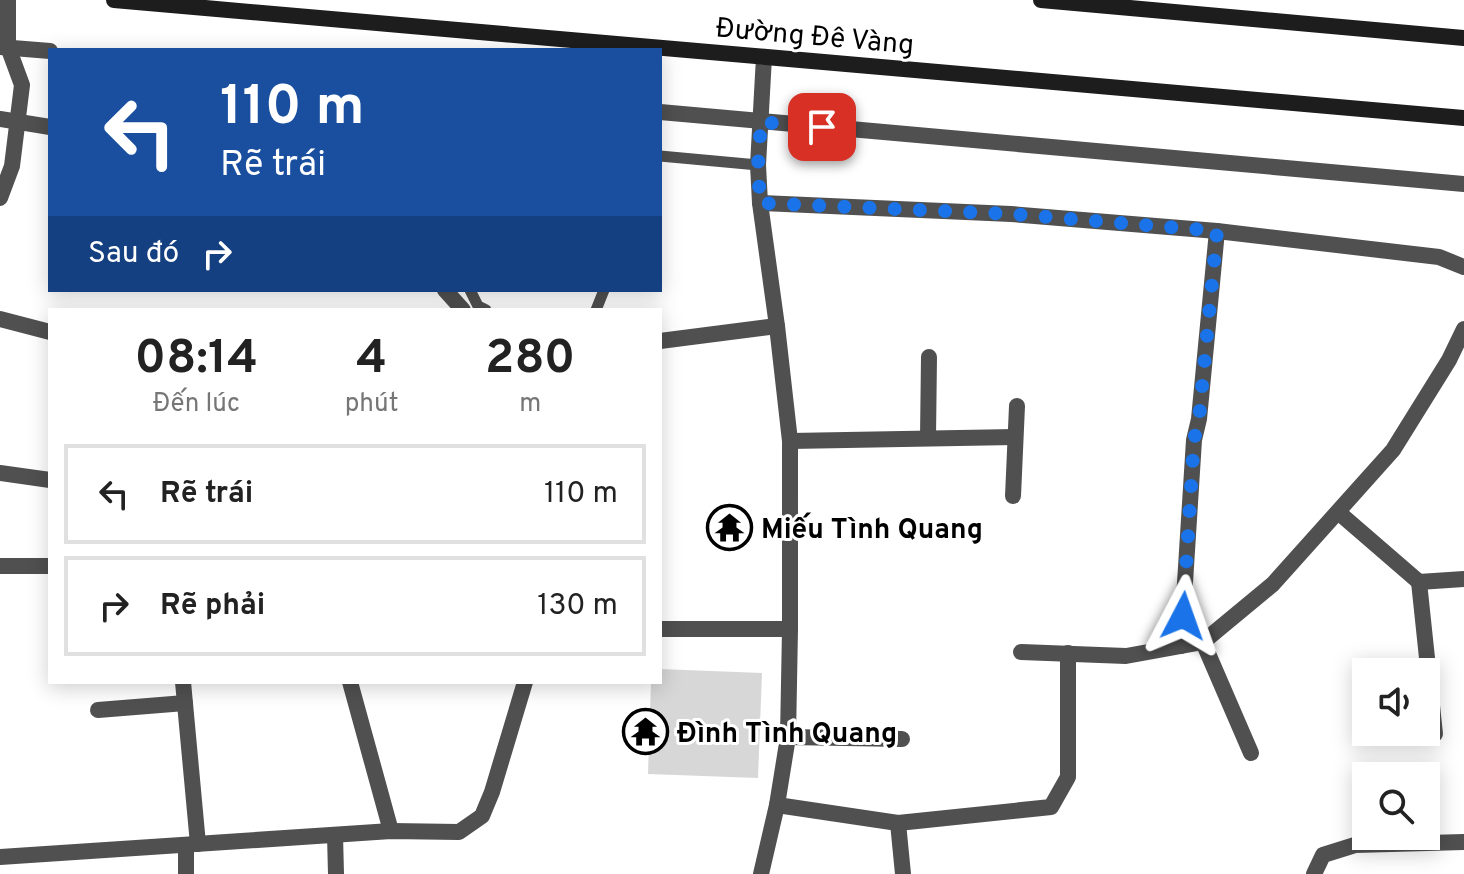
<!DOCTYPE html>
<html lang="vi">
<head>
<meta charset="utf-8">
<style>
  body { margin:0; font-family:Overpass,sans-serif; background:#f2f2f2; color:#222; height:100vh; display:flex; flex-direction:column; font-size:30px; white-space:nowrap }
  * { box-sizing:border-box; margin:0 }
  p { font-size:26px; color:#767676 }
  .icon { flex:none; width:44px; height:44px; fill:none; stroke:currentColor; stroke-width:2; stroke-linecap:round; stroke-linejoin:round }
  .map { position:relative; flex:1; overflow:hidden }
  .panel { position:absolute; left:48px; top:308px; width:614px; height:376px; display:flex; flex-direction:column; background:#fff; border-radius:0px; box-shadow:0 4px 20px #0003 }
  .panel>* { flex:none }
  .banner { position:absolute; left:48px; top:48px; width:614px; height:244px; border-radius:0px; box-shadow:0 4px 20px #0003; background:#1a4fa0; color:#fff; overflow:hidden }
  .fabs { position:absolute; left:1352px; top:658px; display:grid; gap:16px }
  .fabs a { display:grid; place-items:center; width:88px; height:88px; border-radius:0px; background:#fff; box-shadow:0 4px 20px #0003; font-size:40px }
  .pin { position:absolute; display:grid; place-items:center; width:68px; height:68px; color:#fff; margin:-34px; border-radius:16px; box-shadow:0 4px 12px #0006 }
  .me { position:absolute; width:88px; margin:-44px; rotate:4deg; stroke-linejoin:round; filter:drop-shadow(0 0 6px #0008) }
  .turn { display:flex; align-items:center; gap:28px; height:168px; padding:0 40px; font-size:36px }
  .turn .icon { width:104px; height:104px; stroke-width:2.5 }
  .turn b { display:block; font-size:56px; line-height:68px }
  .then { display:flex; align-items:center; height:76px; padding:0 40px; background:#0003; gap:16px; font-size:30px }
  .eta { display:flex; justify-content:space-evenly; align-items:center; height:136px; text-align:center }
  .eta b { font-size:48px; font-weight:700; line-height:56px }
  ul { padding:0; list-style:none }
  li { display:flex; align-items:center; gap:24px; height:100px; margin:0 16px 12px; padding:0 24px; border:4px solid #e0e0e0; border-radius:0px }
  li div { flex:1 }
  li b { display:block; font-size:30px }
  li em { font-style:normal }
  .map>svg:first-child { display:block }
  .pitch { fill:#d7d7d7 }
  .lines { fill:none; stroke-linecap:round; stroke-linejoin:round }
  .lane { stroke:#505050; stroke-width:11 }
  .street { stroke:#505050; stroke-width:16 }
  .secondary { stroke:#1d1d1d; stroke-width:16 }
  .route { stroke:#1a73e8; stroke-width:14; stroke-dasharray:0 25.2 }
  .labels { text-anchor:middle; stroke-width:6; stroke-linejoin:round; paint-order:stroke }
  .street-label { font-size:28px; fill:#000; stroke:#fff }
  .poi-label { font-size:28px; font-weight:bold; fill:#000; stroke:#fff; text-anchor:start }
</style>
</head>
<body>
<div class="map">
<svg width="1464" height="874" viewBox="0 0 1464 874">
  <rect width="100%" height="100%" fill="#fff"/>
  <path class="pitch" d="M660 669 762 673 758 778 648 774 651 682H660Z"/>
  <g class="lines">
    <g class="lane">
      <path d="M660 156 758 165"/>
      <path d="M470 290 478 306 486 310"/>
      <path d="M596 310 604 290"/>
    </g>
    <g class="street">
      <path d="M0 47 50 51"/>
      <path d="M660 112 1464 184"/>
      <path d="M0 119 50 127"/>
      <path d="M0 198 12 166 22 85 8 47V0"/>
      <path d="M760 203 1011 214 1217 231 1439 257 1464 267"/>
      <path d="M445 290 463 310"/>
      <path d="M0 319 50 332"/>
      <path d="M660 341 777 326"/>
      <path d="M928 437 929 357"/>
      <path d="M790 441 1015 437"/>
      <path d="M0 473 50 480"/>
      <path d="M1013 496 1017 406"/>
      <path d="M1338 512 1419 582 1464 579"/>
      <path d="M0 566H50"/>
      <path d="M1419 582 1435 734"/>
      <path d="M660 629H790"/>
      <path d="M1203 642 1251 753"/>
      <path d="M1181 646 1194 440 1199 419 1217 231"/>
      <path d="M1021 652 1126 656 1203 642 1273 584 1393 450 1449 360 1464 329"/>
      <path d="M183 682 198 844"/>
      <path d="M350 682 391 831"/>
      <path d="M98 710 185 703"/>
      <path d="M788 737 902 739"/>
      <path d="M777 805 898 823 1051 807 1068 777V653"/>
      <path d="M898 823 903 874"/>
      <path d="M335 835 336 874"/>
      <path d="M186 845V874"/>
      <path d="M0 857 391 831 459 832 482 816 492 792 525 682"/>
      <path d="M761 874 777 805 788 737 790 629V441L777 326 760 203 758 165 764 57"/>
      <path d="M1314 874 1323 855 1355 845 1464 842"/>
    </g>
    <g class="secondary">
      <path d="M114 0 1464 118"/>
      <path d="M1041 0 1464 38"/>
    </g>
  </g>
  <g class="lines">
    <path class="route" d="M822 127 761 122 758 165 760 203 1011 214 1217 231 1199 419 1194 440 1183 616"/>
  </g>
  <defs>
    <symbol id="temple-ring" viewBox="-11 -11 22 22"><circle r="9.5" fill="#fff" stroke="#000" stroke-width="1.5"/><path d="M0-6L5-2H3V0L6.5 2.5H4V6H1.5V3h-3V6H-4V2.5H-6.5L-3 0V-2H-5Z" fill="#000"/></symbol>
  </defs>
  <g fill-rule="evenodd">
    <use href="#temple-ring" x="704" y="502" width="51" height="51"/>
    <use href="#temple-ring" x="620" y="706" width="51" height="51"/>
  </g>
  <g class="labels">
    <g class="street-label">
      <text transform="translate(815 35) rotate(5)" y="10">Đường Đê Vàng</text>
    </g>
    <g class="poi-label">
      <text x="761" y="538">Miếu Tình Quang</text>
      <text x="677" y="742">Đình Tình Quang</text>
    </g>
  </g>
</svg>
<div class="fabs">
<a><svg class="icon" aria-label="sound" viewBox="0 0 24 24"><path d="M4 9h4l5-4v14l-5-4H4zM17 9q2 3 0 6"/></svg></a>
<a><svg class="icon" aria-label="search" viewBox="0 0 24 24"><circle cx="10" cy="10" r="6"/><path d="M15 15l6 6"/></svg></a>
</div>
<div class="pin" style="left:822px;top:127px;background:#d93025"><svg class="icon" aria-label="arrive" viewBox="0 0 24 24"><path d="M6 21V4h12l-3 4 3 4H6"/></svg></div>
<svg class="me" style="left:1183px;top:616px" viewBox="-20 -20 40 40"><path d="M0-17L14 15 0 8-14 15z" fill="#1a73e8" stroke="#fff" stroke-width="4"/></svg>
<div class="banner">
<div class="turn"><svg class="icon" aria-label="left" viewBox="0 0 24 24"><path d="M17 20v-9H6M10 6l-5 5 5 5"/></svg><div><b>110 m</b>Rẽ trái</div></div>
<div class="then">Sau đó<svg class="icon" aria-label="right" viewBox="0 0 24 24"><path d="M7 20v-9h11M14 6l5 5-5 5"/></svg></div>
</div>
<section class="panel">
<div class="eta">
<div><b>08:14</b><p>Đến lúc</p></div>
<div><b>4</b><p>phút</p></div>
<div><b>280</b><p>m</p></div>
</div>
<ul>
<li><svg class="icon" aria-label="left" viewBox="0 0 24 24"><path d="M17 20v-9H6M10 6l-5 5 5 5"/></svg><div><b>Rẽ trái</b></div><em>110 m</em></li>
<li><svg class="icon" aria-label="right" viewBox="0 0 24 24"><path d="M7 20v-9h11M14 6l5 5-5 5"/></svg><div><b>Rẽ phải</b></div><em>130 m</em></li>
</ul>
</section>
</div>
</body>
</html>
